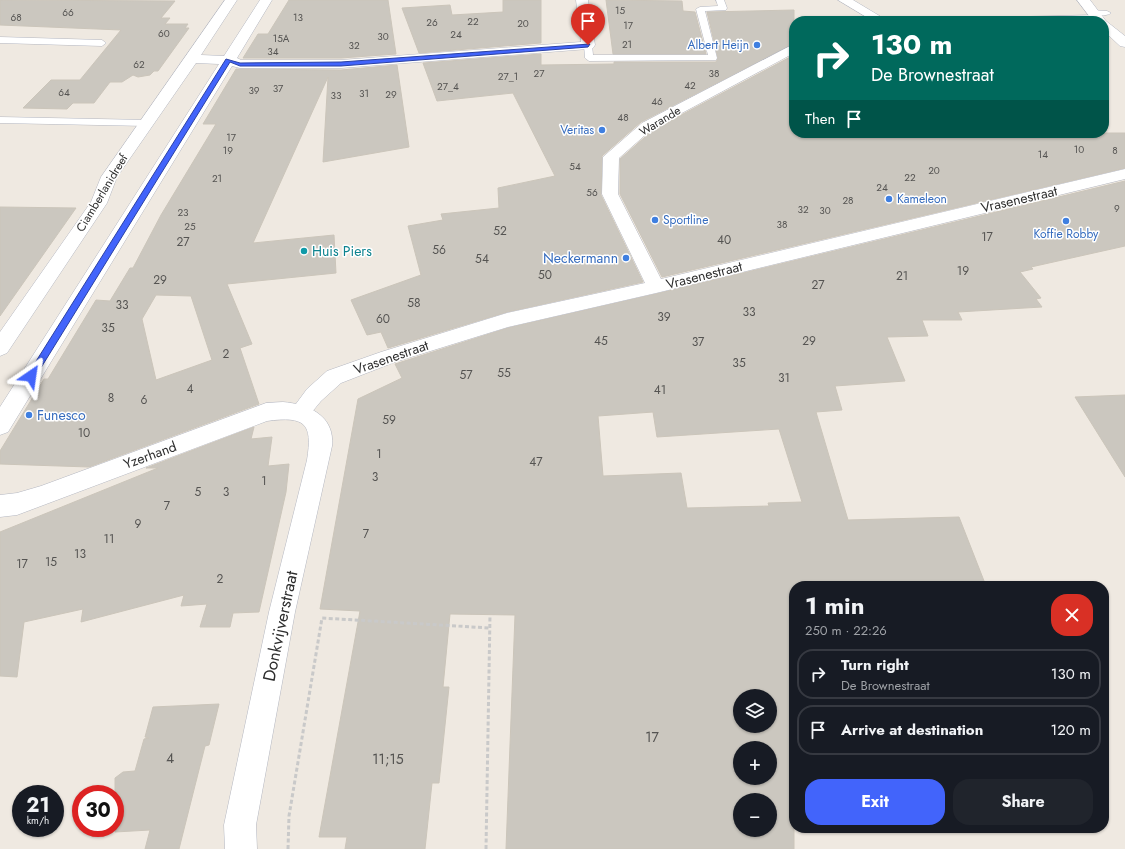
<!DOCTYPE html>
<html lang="en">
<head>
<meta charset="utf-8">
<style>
  body { margin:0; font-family:Jost,sans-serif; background:#20242c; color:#f1f3f6; height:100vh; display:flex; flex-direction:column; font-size:15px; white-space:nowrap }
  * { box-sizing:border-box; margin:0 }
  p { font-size:13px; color:#9ea1a6 }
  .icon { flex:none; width:22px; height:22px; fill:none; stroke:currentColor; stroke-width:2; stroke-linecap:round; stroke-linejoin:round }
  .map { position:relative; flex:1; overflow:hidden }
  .drawer { position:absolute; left:789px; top:581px; width:320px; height:252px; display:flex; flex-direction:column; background:#171b24; border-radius:16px; box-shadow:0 1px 3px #0004 }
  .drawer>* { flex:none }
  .hud { position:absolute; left:789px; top:16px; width:320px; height:122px; border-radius:16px; box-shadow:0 1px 3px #0004; background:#00695c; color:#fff; overflow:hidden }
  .tools { position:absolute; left:733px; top:689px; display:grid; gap:8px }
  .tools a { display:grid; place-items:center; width:44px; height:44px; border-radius:50%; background:#171b24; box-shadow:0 1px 3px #0004; font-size:20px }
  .speed { position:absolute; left:12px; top:785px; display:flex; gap:8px; font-size:20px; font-weight:700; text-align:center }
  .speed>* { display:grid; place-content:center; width:52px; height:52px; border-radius:50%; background:#171b24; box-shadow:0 1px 3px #0004; line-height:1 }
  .speed small { font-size:10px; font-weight:400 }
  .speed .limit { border:6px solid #d22; background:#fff; color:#111 }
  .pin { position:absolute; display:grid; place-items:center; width:34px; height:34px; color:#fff; margin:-41px -17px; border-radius:50% 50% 50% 0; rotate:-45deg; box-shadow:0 0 4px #0007 }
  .pin .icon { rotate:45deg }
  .me { position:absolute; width:44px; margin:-22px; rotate:32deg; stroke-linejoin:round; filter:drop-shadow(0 0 3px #0008) }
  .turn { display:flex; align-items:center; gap:14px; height:84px; padding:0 16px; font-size:18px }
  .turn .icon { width:52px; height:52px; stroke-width:2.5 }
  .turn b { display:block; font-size:28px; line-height:34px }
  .then { display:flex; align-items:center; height:38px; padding:0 16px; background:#0003; gap:8px; font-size:15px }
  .round { display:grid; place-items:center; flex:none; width:42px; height:42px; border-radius:16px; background:#20242c }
  .head { display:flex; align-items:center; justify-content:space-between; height:68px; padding:0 16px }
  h1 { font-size:24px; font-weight:700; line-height:30px }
  .action { display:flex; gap:8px; margin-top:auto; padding:8px 16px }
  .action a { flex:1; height:46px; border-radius:16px; background:#4264fb; color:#fff; font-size:16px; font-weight:700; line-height:46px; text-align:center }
  .action a+a { background:#20242c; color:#f1f3f6 }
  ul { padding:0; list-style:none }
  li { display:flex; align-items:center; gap:12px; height:50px; margin:0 8px 6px; padding:0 8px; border:2px solid #363941; border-radius:16px }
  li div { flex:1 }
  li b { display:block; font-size:15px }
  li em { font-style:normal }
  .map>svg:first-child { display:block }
  .building { fill:#cbc7bf; stroke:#cbc5ba; fill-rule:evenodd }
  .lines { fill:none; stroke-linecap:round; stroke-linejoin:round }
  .service-casing { stroke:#b4b7c1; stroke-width:1 }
  .pedestrian-casing { stroke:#b4b7c1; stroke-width:1 }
  .minor-casing { stroke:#b4b7c1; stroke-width:1 }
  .path { stroke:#c9c9c9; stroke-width:3; stroke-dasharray:4 2.5; stroke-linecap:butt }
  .service { fill:#fff; fill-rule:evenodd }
  .pedestrian { fill:#fff; fill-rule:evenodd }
  .minor { fill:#fff; fill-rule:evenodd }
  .route { fill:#4264fb; stroke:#2b41a3 }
  .shop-dot { fill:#3f7fe0; stroke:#fff; stroke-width:1.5 }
  .culture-dot { fill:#0f9aa8; stroke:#fff; stroke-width:1.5 }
  .labels { text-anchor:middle; stroke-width:3; stroke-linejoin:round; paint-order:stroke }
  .far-number-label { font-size:10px; fill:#555452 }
  .far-shop-label { font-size:12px; fill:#366cbe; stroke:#fff; text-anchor:end }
  .far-street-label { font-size:12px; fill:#2e2e2e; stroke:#fff }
  .number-label { font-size:12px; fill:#555452 }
  .street-label { font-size:14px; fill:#2e2e2e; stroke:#fff }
  .culture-label { font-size:14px; fill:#0d838f; stroke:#fff; text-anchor:start }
  .shop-label { font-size:14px; fill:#366cbe; stroke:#fff; text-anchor:end }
  .near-number-label { font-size:14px; fill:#555452 }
  .near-street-label { font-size:17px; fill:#2e2e2e; stroke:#fff }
</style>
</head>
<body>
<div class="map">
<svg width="1125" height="849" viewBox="0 0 1125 849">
  <rect width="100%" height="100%" fill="#efe9e1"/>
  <g class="building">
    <path d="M0 0 175 1 161 18H170L165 24H188L185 28H189L158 71H154L150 75 138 77 133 75 122 82H110L94 103H73L67 109 23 108 51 80H80L121 30 0 25Z"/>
    <path d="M289 0H388L396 54 341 58H243L258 34H268Z"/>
    <path d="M503 0H541V43L419 53 402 8 450 5 452 15 503 12Z"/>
    <path d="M606 0 682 1 683 11 695 12 706 54H613Z"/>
    <path d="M794 10V43L641 122 602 156 601 195 643 282 507 312 388 348 381 332 367 335 351 300 421 275 408 226 443 220 441 214 499 208 498 188 555 176 513 93 437 101 423 63 541 54V65L614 64V62H716L718 58 707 12Z"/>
    <path d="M794 55V133H1125V168L662 277 620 194V159L653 130Z"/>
    <path d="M397 65 409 147 323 162 328 77 253 243 334 235 336 273 227 284 252 344 240 348 259 404 89 467 0 464V451L44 379H48L96 300 110 301 130 268H133L161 215 216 124H203L236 69 341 70ZM156 295 191 296 212 360 156 380 142 319Z"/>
    <path d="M1125 181V246L1031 267 1033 269 1020 272 1041 298 1036 299 1042 307 958 312 962 320H922L928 336 887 337 905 381 835 386 842 410 816 412 848 520 959 517 986 586H794V849H506L515 615 450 614 443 687H449L439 783H432L425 849H345L347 837H319L360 611 320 609 358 399 402 378 395 364 508 328 656 294ZM653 412 657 437 779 429 802 502 768 503 769 506 687 508 681 473 603 476 598 416ZM740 696H770V726H740ZM740 748H770V778H740ZM740 800H770V830H740Z"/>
    <path d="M0 207 76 208 0 316Z"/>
    <path d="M1125 395V477L1075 397Z"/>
    <path d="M254 427 251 439 272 437 268 466 289 464 286 492 259 612 233 613 230 627H200L207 604 181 606 184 595 81 622 83 609 24 622 17 677 0 676V532L158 468H146Z"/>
    <path d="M219 704 209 745 205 746 179 849H145L150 830 115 832V778L123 772 135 771 144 739 149 738 145 737 153 707Z"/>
  </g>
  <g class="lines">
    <defs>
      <g id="service">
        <path d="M716 0H724L727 8 726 10 705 11 717 58 716 60 589 61 585 58 584 45 588 42 592 45 593 55H708L696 9 700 7 718 6Z"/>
        <path d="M1089 10 1107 11 1111 13C1106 17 1095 15 1089 14Z"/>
        <path d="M0 37 102 40 106 43 102 46 0 43Z"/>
        <path d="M0 117 147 120 152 123 147 126 0 123Z"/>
      </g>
      <g id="pedestrian">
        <path d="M838 0H853L888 21H873Z"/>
        <path d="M1098 15 1102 16 1104 19 1103 21H1013L1019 17Z"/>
        <path d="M794 44V53L652 129 619 158 618 194 661 279 1125 169V179L656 293 508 327 395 362 341 383 321 401 307 418 300 420 293 418 290 412 307 389 327 371 381 352 507 313 645 283 602 194 603 157 642 123Z"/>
      </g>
      <g id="minor">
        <path d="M225 0H237L201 55 224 56 260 0H272L237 58 241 60H341L581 42 576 0H588L595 45 593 48 588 49 341 68H240L232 66 8 432 0 435V407L219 64 196 63 117 177 107 203 7 353 0 356V332L91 202 101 177Z"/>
        <path d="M1077 0H1090L1106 21 1125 36V47L1120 46 1104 31V21H1093Z"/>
        <path d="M283 402C309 404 335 416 332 446L295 612 256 825 257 849H225L224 825 269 612 307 460C313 423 305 416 267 421L17 515 0 517V495L17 493 41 486 266 403Z"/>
      </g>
    </defs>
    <use href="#service" class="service-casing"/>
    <use href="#pedestrian" class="pedestrian-casing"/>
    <use href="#minor" class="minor-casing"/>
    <g class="path">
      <path d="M288 849 289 816 322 618 490 628"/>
      <path d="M486 849 490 615"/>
    </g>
    <use href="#service" class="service"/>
    <use href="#pedestrian" class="pedestrian"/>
    <use href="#minor" class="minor"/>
  </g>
  <path class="route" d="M590 44 588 47 341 66H240L230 62 34 379H28V374L226 59 240 63 341 62Z"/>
  <g class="shop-dot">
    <circle cx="757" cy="45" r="4"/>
    <circle cx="602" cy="130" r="4"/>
    <circle cx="889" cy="199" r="4"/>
    <circle cx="655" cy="220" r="4"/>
    <circle cx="1066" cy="221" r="4"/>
    <circle cx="626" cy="258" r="4"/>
    <circle cx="29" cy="415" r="4"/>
  </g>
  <circle class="culture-dot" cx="304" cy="251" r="4"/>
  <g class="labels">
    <g class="far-number-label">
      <text x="620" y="14">15</text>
      <text x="68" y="16">66</text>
      <text x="16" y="21">68</text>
      <text x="298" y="21">13</text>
      <text x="473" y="25">22</text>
      <text x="432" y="26">26</text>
      <text x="523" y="27">20</text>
      <text x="628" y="29">17</text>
      <text x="164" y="37">60</text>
      <text x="456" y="38">24</text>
      <text x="383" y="40">30</text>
      <text x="281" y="42">15A</text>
      <text x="627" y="48">21</text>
      <text x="354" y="49">32</text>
      <text x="273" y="55">34</text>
      <text x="139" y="68">62</text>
      <text x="539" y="77">27</text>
      <text x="714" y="77">38</text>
      <text x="508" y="80">27_1</text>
      <text x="690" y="89">42</text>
      <text x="448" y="90">27_4</text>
      <text x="278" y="92">37</text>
      <text x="254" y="94">39</text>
      <text x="64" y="96">64</text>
      <text x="364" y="97">31</text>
      <text x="391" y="98">29</text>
      <text x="336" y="99">33</text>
      <text x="657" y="105">46</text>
      <text x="623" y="121">48</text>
      <text x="231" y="141">17</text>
      <text x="1079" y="153">10</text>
      <text x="228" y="154">19</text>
      <text x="1115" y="154">8</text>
      <text x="1043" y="158">14</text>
      <text x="575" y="170">54</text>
      <text x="934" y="174">20</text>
      <text x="910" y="181">22</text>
      <text x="217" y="182">21</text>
      <text x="882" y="191">24</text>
      <text x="592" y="196">56</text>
      <text x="848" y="204">28</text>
      <text x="1117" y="212">9</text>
      <text x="803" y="213">32</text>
      <text x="825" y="214">30</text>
      <text x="183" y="216">23</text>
      <text x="782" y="228">38</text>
      <text x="190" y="230">25</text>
    </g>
    <g class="far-shop-label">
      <text x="749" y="49">Albert Heijn</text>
      <text x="594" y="134">Veritas</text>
      <text x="897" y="203" text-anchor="start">Kameleon</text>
      <text x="663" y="224" text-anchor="start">Sportline</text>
      <text x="1066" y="238" text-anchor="middle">Koffie Robby</text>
    </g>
    <g class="far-street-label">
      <text transform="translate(660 121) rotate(-31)" y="4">Warande</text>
      <text transform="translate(102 193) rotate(-59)" y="4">Ciamberlanidreef</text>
    </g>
    <g class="number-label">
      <text x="500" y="235">52</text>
      <text x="987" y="241">17</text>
      <text x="724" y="244">40</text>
      <text x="183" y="246">27</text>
      <text x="439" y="254">56</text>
      <text x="482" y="263">54</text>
      <text x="963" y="275">19</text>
      <text x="545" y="279">50</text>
      <text x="902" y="280">21</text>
      <text x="160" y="284">29</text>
      <text x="818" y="289">27</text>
      <text x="414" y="307">58</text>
      <text x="122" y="309">33</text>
      <text x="749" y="316">33</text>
      <text x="664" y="321">39</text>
      <text x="383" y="323">60</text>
      <text x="108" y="332">35</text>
      <text x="601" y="345">45</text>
      <text x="809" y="345">29</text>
      <text x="698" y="346">37</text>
      <text x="226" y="358">2</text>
      <text x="739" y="367">35</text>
      <text x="504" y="377">55</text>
      <text x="466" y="379">57</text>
      <text x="784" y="382">31</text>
      <text x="190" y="393">4</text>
      <text x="660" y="394">41</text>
      <text x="111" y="402">8</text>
      <text x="144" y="404">6</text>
      <text x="389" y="424">59</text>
      <text x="84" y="437">10</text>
      <text x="379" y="458">1</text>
      <text x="536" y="466">47</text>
      <text x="375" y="481">3</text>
      <text x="264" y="485">1</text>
      <text x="198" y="496">5</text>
      <text x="226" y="496">3</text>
      <text x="167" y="510">7</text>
      <text x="138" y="528">9</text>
      <text x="366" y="538">7</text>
      <text x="109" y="543">11</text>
      <text x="80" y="558">13</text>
      <text x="51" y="566">15</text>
      <text x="22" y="568">17</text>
      <text x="220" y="583">2</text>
    </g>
    <g class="street-label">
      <text transform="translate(1019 199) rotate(-13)" y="5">Vrasenestraat</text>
      <text transform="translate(704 275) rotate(-14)" y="5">Vrasenestraat</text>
      <text transform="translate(391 357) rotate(-19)" y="5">Vrasenestraat</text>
      <text transform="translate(150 455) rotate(-20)" y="5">Yzerhand</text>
    </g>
    <g class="culture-label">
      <text x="312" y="256">Huis Piers</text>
    </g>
    <g class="shop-label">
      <text x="618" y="263">Neckermann</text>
      <text x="37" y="420" text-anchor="start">Funesco</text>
    </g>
    <g class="near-number-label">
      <text x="652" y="742">17</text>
      <text x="170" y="763">4</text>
      <text x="388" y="764">11;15</text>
    </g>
    <g class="near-street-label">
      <text transform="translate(280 626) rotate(-78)" y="6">Donkvijverstraat</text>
    </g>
  </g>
</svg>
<div class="tools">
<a><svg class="icon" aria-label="layers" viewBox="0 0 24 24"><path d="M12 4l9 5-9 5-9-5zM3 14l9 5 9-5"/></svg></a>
<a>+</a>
<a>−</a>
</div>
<div class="speed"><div>21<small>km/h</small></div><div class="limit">30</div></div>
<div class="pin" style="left:588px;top:45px;background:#d93025"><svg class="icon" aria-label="arrive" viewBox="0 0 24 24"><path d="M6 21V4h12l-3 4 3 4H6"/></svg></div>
<svg class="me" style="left:31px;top:376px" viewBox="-20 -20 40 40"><path d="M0-17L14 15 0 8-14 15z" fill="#4264fb" stroke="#fff" stroke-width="4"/></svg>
<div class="hud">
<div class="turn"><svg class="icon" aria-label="right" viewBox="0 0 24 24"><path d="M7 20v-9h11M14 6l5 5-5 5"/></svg><div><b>130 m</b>De Brownestraat</div></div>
<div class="then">Then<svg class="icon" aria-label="arrive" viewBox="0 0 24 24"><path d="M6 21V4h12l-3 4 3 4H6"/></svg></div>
</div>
<section class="drawer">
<div class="head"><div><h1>1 min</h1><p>250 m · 22:26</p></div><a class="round" style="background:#d93025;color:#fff"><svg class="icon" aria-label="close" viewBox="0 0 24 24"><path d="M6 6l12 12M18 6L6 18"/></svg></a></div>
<ul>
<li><svg class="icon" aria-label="right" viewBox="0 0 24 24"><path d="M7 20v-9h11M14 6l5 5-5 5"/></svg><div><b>Turn right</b><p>De Brownestraat</p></div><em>130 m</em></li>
<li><svg class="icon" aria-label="arrive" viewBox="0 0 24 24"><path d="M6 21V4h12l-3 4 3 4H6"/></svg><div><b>Arrive at destination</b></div><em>120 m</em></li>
</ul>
<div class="action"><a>Exit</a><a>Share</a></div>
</section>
</div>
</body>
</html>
